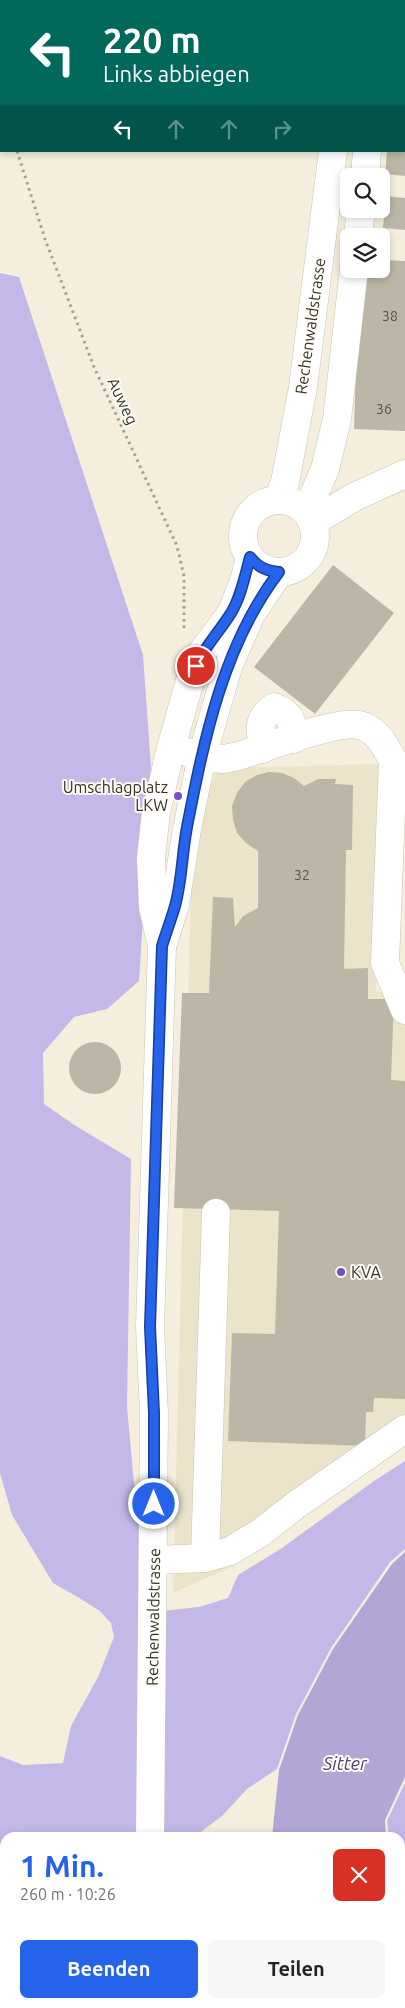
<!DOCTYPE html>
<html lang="de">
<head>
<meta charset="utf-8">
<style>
  body { margin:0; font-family:Ubuntu,sans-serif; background:#f6f6f6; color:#222; height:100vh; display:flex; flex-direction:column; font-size:19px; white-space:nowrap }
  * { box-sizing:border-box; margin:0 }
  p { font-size:16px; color:#767676 }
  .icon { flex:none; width:28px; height:28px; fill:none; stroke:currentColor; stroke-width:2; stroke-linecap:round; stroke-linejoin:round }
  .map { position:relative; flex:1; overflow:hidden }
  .sheet { position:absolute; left:0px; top:1832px; width:405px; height:176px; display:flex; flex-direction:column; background:#fff; border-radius:15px 15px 0 0; box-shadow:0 2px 8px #0003 }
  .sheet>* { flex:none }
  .hud { position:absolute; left:0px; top:0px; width:405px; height:152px; box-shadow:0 2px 8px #0003; background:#00695c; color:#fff; overflow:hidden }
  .fabs { position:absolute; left:340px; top:168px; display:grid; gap:10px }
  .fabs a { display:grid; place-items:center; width:50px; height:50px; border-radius:8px; background:#fff; box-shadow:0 2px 8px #0003; font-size:25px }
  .pin { position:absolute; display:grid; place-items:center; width:42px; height:42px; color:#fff; margin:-21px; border:2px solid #fff; border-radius:50%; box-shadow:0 1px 5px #0007 }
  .me { position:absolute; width:55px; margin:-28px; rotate:0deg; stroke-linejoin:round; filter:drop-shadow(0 0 4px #0008) }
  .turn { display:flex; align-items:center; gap:18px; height:105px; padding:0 20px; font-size:22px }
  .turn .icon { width:65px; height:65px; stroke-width:2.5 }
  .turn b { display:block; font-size:35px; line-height:42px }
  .lanes { display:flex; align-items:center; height:48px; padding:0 20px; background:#0003; justify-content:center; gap:25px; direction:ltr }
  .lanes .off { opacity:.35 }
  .round { display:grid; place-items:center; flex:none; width:52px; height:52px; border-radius:8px; background:#f6f6f6 }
  .head { display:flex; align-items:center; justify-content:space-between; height:85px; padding:0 20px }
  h1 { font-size:30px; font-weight:600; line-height:38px; color:#2563eb }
  .button { display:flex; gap:10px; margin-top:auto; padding:10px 20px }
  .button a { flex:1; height:58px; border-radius:8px; background:#2563eb; color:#fff; font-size:20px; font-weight:600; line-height:58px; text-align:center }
  .button a+a { background:#f6f6f6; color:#222 }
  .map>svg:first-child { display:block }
  .built { fill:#ece3cb }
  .forest { fill:#c4b8e8 }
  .water { fill:#b1a6d5 }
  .building { fill:#bcb6a6 }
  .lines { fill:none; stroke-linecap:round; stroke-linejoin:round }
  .minor-casing { stroke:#cac4b3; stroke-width:29 }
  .path { stroke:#a6a194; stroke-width:3; stroke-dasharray:2.5 4; stroke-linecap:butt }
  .minor { stroke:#fff; stroke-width:28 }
  .route-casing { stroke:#184099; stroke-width:12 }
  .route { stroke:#2563eb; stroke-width:9 }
  .poi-dot { fill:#794ec7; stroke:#fefcf5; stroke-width:2 }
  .labels { text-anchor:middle; stroke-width:4; stroke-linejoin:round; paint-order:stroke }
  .number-label { font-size:14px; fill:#57544a }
  .street-label { font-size:16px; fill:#35332c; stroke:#fefcf5 }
  .poi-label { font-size:16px; fill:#35332c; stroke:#fefcf5; text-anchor:end }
  .water-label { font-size:18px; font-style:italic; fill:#503e79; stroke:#fefcf5 }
</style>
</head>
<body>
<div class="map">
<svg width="405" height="2008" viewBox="0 0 405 2008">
  <rect width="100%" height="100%" fill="#f5eedd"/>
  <path class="built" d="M379 764 376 991 387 994 392 1019 405 1020V1446L343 1487 231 1567 173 1593 193 815 219 768Z"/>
  <g class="forest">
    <path d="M0 273 19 277 143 655 152 781 139 981 107 1009 74 1017 43 1053 44 1104 76 1126 131 1159 127 1407 134 1484 145 1515 162 1611 199 1607 228 1598 238 1575 282 1548 374 1481 405 1461V1549L390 1562 331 1648 296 1714 277 1769 247 1789 222 1816 194 1837 5 1838V2004H141L142 2008H0V1756L23 1765 63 1763 71 1726 98 1677 114 1637 111 1623 100 1611 81 1599 53 1583 12 1515 0 1473Z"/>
    <path d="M405 1783V1907L400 1898V1838L389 1837 387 1821Z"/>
  </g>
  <g class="water">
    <path d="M405 1552V1777L385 1820 386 1837H272L279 1770 298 1715 333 1649 392 1564Z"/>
    <path d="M400 1903 405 1913V2008H322L319 2004H400Z"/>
  </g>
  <g class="building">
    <path d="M387 151H405V176L385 174Z"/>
    <path d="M386 196 405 198V230L383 228Z"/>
    <path d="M381 260 405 261V431L354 429 359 269H381Z"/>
    <path d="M333 565 394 613 315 714 254 667Z"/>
    <path d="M269 772 282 773 294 778 304 786 318 779H336L335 784 353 785 352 850H346L344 969 368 968V999H394L391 1080 405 1081V1399L374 1398 373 1412H366L365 1446 228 1441 232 1333 275 1334 279 1211 174 1208 182 993H209L213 897 233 898 235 927 243 916 258 908V851L246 843 237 833 233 820 232 806 237 793 245 782 257 775Z"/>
    <circle cx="95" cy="1068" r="26"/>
  </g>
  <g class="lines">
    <defs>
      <g id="minor">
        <path d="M373 0V1"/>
        <path d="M352 1 353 0"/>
        <path d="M365 176 367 151"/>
        <path d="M358 236 361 209"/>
        <path d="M278 499 285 482 303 387 333 151"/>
        <circle cx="279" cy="536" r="36"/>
        <path d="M307 511 325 469 337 419 354 269"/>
        <path d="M313 522 354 497 405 474"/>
        <path d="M171 748 212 758 224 759 239 756C264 748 337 720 359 725 377 729 385 746 393 760L385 963 405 1010"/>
        <path d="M263 749C260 729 257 719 274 707 292 714 292 721 294 739"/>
        <path d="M162 946 175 905 187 829 202 756 228 667 250 616 279 572"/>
        <path d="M205 1558 216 1213"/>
        <path d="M154 1560 205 1558 230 1551 260 1533 296 1505 405 1429"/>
        <path d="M150 1838 154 1413 150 1327 162 946 153 907 151 858 156 812 171 748 191 677 201 654 232 612 245 578 250 557"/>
        <path d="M159 2004V2008"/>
      </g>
    </defs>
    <use href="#minor" class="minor-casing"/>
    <g class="path">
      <path d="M0 99 1 103"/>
      <path d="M17 151 45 239 94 367 177 546 184 576V628"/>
    </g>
    <use href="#minor" class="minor"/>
  </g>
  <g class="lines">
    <defs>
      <path id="route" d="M154 1504V1413L150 1327 162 946C166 933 171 920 175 906 182 881 182 853 187 827 204 740 223 645 279 572 266 571 258 567 250 557 245 575 241 597 231 613 220 631 205 646 196 666"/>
    </defs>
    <use href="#route" class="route-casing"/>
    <use href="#route" class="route"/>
  </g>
  <g class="poi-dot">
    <circle cx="178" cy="796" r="5"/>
    <circle cx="341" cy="1272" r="5"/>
  </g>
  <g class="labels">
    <g class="number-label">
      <text x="390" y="321">38</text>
      <text x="384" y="414">36</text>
      <text x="302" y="880">32</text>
    </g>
    <g class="street-label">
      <text transform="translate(310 326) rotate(-82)" y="6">Rechenwaldstrasse</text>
      <text transform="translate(123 401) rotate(65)" y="6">Auweg</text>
      <text transform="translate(153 1617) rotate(-89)" y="6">Rechenwaldstrasse</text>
    </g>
    <g class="poi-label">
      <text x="168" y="793">Umschlagplatz<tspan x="168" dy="18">LKW</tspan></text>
      <text x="351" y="1278" text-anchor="start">KVA</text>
    </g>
    <g class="water-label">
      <text x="345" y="1770">Sitter</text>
    </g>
  </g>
</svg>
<div class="fabs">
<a><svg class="icon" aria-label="search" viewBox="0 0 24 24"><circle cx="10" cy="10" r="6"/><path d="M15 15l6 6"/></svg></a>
<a><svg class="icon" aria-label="layers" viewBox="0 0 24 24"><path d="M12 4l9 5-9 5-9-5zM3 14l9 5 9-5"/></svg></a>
</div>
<div class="pin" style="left:196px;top:666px;background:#d93025"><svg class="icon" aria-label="arrive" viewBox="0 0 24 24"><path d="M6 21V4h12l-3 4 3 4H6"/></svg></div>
<svg class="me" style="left:154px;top:1504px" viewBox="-20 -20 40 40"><circle r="17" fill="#2563eb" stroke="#fff" stroke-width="3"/><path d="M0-11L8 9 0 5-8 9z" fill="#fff"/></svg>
<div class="hud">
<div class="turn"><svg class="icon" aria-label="left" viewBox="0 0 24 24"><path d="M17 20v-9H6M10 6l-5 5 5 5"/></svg><div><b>220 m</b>Links abbiegen</div></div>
<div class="lanes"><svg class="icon" aria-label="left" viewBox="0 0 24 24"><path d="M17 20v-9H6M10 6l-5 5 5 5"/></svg><svg class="icon off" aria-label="ahead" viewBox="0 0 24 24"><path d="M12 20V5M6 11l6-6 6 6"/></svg><svg class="icon off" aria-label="ahead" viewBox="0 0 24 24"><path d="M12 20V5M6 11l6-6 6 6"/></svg><svg class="icon off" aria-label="right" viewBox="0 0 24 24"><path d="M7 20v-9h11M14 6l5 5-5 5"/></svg></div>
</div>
<section class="sheet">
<div class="head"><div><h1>1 Min.</h1><p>260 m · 10:26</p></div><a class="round" style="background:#d93025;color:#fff"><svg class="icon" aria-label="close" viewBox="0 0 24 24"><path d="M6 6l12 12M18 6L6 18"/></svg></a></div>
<div class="button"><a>Beenden</a><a>Teilen</a></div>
</section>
</div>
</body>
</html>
